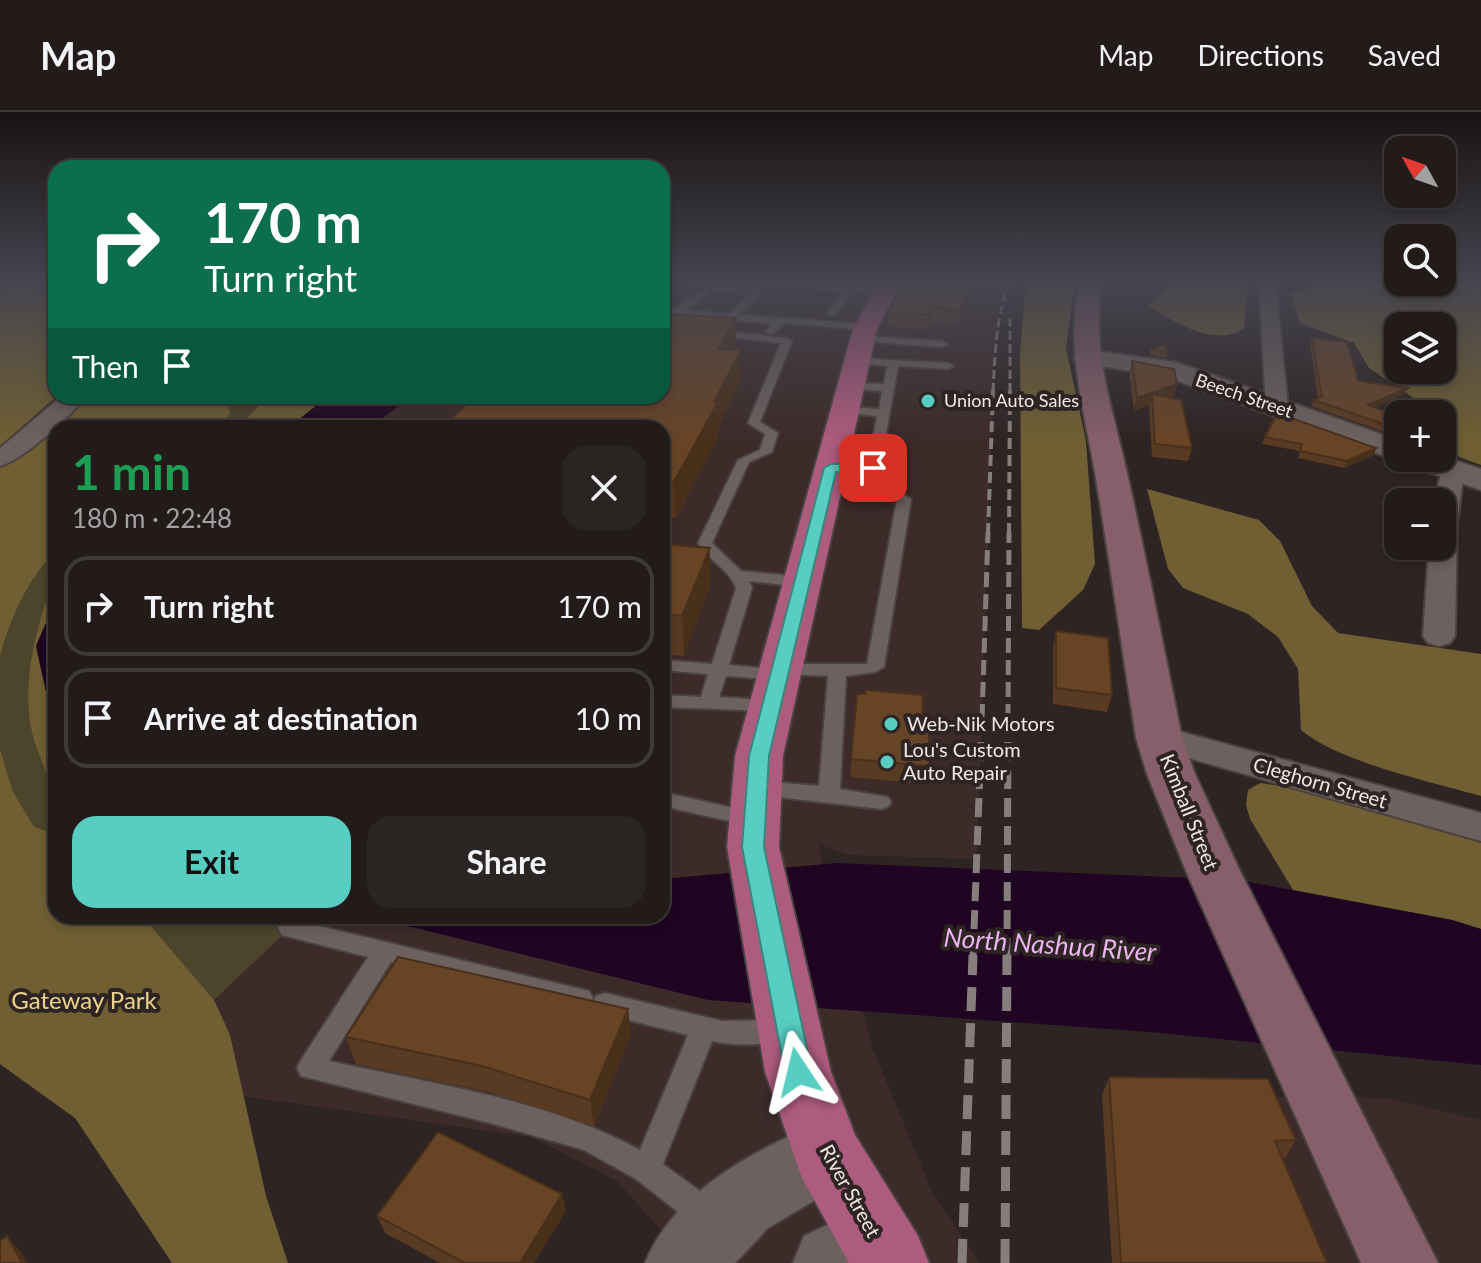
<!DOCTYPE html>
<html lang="en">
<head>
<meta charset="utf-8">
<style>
  body { margin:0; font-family:Lato,sans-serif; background:#2a2423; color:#f1f3f6; height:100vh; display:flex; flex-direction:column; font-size:30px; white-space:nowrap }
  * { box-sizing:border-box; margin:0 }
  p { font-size:26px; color:#a2a1a2 }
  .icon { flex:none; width:44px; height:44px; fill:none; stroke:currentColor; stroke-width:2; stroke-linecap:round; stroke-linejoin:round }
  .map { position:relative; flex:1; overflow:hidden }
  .side { position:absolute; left:48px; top:308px; width:622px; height:504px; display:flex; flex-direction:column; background:#221b1a; border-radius:24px; box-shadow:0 4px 12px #0003,0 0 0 2px #3f3939 }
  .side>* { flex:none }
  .guide { position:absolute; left:48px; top:48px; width:622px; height:244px; border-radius:24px; box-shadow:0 4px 12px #0003,0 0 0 2px #3f3939; background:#0b6e4f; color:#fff; overflow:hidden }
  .needle { width:52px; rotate:310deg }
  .controls { position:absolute; left:1384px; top:24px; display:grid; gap:16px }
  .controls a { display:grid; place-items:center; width:72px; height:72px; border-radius:16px; background:#221b1a; box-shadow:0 4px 12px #0003,0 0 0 2px #3f3939; font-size:40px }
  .pin { position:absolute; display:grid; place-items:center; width:68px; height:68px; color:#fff; margin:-34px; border-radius:16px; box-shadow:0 4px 12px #0006 }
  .me { position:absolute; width:88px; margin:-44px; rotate:350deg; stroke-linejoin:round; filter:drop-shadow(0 0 6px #0008) }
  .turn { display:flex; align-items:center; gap:28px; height:168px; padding:0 24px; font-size:36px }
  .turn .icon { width:104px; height:104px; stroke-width:2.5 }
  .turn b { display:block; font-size:56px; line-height:68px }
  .then { display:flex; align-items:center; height:76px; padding:0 24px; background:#0003; gap:16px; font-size:30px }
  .round { display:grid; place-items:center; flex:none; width:84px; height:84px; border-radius:24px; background:#2a2423 }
  .summary { display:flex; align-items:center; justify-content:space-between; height:136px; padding:0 24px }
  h1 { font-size:48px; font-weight:700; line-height:60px; color:#1e9e55 }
  .primary-button { display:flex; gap:16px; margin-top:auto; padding:16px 24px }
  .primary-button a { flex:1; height:92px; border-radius:24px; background:#57cec1; color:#111; font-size:32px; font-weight:700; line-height:92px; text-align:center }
  .primary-button a+a { background:#2a2423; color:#f1f3f6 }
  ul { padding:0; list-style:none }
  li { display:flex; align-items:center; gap:24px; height:100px; margin:0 16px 12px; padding:0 8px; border:4px solid #3f3939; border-radius:24px }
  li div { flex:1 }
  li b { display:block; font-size:30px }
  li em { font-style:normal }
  header { display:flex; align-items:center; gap:48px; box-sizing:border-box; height:112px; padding:0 40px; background:#221b1a; border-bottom:2px solid #3f3939 }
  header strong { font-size:38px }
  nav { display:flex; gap:44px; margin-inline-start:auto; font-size:28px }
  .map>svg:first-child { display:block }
  .built { fill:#3c2b29 }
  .green { fill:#4d442c }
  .forest { fill:#6f5f33; fill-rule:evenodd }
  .water { fill:#1f0521 }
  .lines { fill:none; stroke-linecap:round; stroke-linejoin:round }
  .service-casing { stroke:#4a4241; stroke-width:4 }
  .minor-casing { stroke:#4a4241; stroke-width:4 }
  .tertiary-casing { stroke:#4a4241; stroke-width:4 }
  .secondary-casing { stroke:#4a4241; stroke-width:4 }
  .trunk-casing { stroke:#4a4241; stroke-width:4 }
  .service { fill:#6d615f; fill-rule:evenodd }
  .minor { fill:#6d615f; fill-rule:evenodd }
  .tertiary { fill:#6d615f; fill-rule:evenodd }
  .secondary { fill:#865f6a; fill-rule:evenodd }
  .trunk { fill:#ae5c7e; fill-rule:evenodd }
  .rail-far4 { stroke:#867e7d; stroke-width:3; stroke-dasharray:9 4; stroke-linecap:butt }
  .rail-far3 { stroke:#867e7d; stroke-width:4; stroke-dasharray:11 6; stroke-linecap:butt }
  .rail-far2 { stroke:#867e7d; stroke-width:5; stroke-dasharray:15 7; stroke-linecap:butt }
  .rail-far1 { stroke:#867e7d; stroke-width:7; stroke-dasharray:19 9; stroke-linecap:butt }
  .rail { stroke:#867e7d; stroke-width:9; stroke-dasharray:24 12; stroke-linecap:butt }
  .wall { fill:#593a22 }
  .shaded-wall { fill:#49301b }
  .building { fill:#684427; stroke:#49301b; stroke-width:2 }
  .route { fill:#57cec1; stroke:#39867d; stroke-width:2 }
  .poi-dot { fill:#57cec1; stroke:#2e2423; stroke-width:3 }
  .labels { text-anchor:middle; stroke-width:8; stroke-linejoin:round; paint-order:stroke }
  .far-street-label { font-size:18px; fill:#efe8e7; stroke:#2e2423 }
  .far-poi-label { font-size:18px; fill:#efe8e7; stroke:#2e2423; text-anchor:start }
  .poi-label { font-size:20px; fill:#efe8e7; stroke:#2e2423; text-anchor:start }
  .street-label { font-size:20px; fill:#efe8e7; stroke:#2e2423 }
  .near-park-label { font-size:24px; fill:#edd38b; stroke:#2e2423 }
  .near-water-label { font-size:26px; font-style:italic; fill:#e9b5ed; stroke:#2e2423 }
</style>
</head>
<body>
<header>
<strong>Map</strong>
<nav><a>Map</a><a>Directions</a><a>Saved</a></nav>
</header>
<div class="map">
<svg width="1481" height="1151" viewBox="0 0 1481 1151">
  <rect width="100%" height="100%" fill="#2e2423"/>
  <g class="built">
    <path d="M662 168H1010L1001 191 995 230 977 747 848 743 818 732 873 937 932 1080 980 1151H690L617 1069 531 1025 241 984 214 888 302 804H662V316H370L411 284H662Z"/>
    <path d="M1102 983 1387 986 1481 1008V1151H1112Z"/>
  </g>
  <path class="green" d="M75 284H328L288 316H56V488L36 534 52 607 56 611V804H303L214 888 75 1006 0 952V347Z"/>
  <g class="forest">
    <path d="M56 168 57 284 0 334V174Z"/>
    <path d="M1031 168H1075L1066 236 1086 329 1095 452 1083 478 1039 518 1022 516 1020 242 1025 179Z"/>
    <path d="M1177 168H1248L1244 216C1216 237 1172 209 1148 193Z"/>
    <path d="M1345 168H1481V353L1459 345 1449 327 1458 316 1369 256 1354 231 1300 211 1291 181ZM1398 214H1442V258H1398Z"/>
    <path d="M85 284H224L230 301 219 316H56V439C29 464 8 510 0 545V354L65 304Z"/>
    <path d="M268 284H328C291 318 288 316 238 316Z"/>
    <path d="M1147 377 1259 408 1280 429 1312 494 1338 521 1481 542V684C1431 670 1339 650 1301 618L1298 557 1278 525 1248 502 1183 476 1168 457Z"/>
    <path d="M56 464V488L36 534 52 607 56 611V677L51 673C45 656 36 638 32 620 21 571 37 508 56 464Z"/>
    <path d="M0 637 12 678 34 715 56 722V804H142L214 888 230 923 266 1084 288 1151H172L75 1006 0 952Z"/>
    <path d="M1260 671 1289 675 1481 731V817L1452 808 1293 778 1250 707 1246 693 1248 678Z"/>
  </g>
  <g class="water">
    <path d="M328 284H411L370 316H288Z"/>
    <path d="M56 488V611L52 607 36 534Z"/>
    <path d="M837 751 1238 768 1452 808 1481 817V953L1150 920 708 888 404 813 380 804H662V767Z"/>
  </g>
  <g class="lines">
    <defs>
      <g id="service">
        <path d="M709 173 760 178V182L739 203 866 212 871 215 866 218 786 211 771 223 766 220 772 212 662 201V195L675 197ZM711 179 750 182 730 202 686 198Z"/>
        <path d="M849 173 856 175 835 203H829L827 201Z"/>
        <path d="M712 218 787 226 792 229 760 310 778 321 772 340 749 350 712 431 741 459 803 465 811 470 803 475 749 469 752 476 729 553 772 557 781 552H867L897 387 904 383 911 387 884 555 875 560 846 564 840 677 888 685 891 690 888 695 881 697 759 683 752 681 749 676 752 671 759 669 819 674 828 564 787 562 785 567 779 568 726 564 719 585 779 589 781 593 772 599 662 595V583L701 585 708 562 662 558V548L712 552 736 476C729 457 708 448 698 431L738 348 760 338 765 322 748 311 781 231 709 223V219Z"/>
        <path d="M862 224 942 229 947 232 942 235 858 229 857 227Z"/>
        <path d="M852 246 948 251 953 254 948 257 898 254 880 355C868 364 837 364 825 356L831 352 868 353 871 338 836 336 830 332 836 328 872 331 877 304 845 301 839 298 845 295 879 297 882 279 850 277 844 274 850 271 884 272 887 254 856 251 852 250Z"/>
        <path d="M662 680 751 700 758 702 762 707 758 712 751 714 662 694Z"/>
        <path d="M290 807 589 879 593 886 589 893 580 897 391 850 329 949C433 972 546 987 640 1038L688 923 596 900 592 892 596 884 605 881 722 909 780 908 789 911 793 919 789 927C768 934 733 934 712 929L663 1052 719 1093 723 1104 719 1115 708 1119 697 1115 636 1067 584 1038 490 1011 301 964 297 956 301 948 368 845 282 823 278 816 282 809Z"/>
      </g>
      <g id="minor">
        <path d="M0 168H30L28 171 0 176Z"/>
        <path d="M769 168C792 168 880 165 894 178L886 183 777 173Z"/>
        <path d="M1259 168H1275L1288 295 1277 302 1266 295Z"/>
        <path d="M62 284H86C71 304 23 348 0 354V336Z"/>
        <path d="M1452 351 1461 353 1464 358 1457 413 1455 524 1450 531 1439 534 1428 531 1423 524 1429 434H1442V390H1434L1443 353Z"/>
        <path d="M1159 614 1481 701V729L1146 634 1141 626 1146 618Z"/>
      </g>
      <g id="tertiary">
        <path d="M1087 238 1175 250 1398 328V346H1403L1387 345 1162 263 1078 251 1074 246 1078 241Z"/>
        <path d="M1442 344 1481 357V378L1408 353 1403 346H1442Z"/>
        <path d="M827 1008 852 1018 862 1042 852 1066 768 1116 735 1151H645C675 1078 757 1036 827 1008Z"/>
        <path d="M875 1090 901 1101 912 1127 902 1151H793L804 1124Z"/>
      </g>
      <path id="secondary" d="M1081 168H1103C1089 235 1113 296 1127 361 1147 449 1164 538 1182 626L1195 662 1240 759 1438 1151H1361L1186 759 1147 662 1136 626C1122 538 1110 449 1095 361 1084 295 1064 234 1081 168Z"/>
      <path id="trunk" d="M880 168H902L877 217 783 644 779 735 831 960 855 1023 918 1124 929 1151H849L802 1066 765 960 727 735 735 644 853 217Z"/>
    </defs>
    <use href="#service" class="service-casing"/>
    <use href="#minor" class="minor-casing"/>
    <use href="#tertiary" class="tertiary-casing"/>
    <use href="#secondary" class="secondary-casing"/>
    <use href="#trunk" class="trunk-casing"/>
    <use href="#service" class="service"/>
    <use href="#minor" class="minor"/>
    <use href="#tertiary" class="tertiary"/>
    <use href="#secondary" class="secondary"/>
    <use href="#trunk" class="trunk"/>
    <g class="rail-far4">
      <path d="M993 280C995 241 996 204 1010 168"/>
      <path d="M1010 280V203"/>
    </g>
    <g class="rail-far3">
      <path d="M988 422 993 278"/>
      <path d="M1009 422 1010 278"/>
    </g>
    <g class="rail-far2">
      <path d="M982 607 988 420"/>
      <path d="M1008 607 1009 420"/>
    </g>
    <g class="rail-far1">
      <path d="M973 845 982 605"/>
      <path d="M1007 845 1008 605"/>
    </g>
    <g class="rail">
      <path d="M962 1151 973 843"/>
      <path d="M1005 1151 1007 843"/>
    </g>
  </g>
  <g class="wall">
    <path d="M906 168H972L958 212 931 210 928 218 888 214 889 200Z"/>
    <path d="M1312 226 1358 269 1405 282 1375 295 1398 304V325L1311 294 1314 288 1318 286 1310 232Z"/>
    <path d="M736 235 735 238 741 268 719 314V322L676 406 662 405V316Z"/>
    <path d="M1151 237 1167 240 1166 246 1149 243Z"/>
    <path d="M1132 249 1174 284 1170 286 1192 336 1188 349 1152 345 1149 293 1134 299 1129 261Z"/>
    <path d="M1265 325 1376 336 1374 343 1344 356 1298 346 1300 339 1262 332Z"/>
    <path d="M662 432 710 474 684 544 662 542Z"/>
    <path d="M1056 519 1112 583 1107 600 1053 592V536Z"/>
    <path d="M857 582 922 619 929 654 927 672 850 665Z"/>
    <path d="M628 897 631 923 594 1014 489 980 356 952 346 925Z"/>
    <path d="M1109 965 1296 1028 1285 1046H1283L1327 1151H1112L1102 983Z"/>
    <path d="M562 1082 566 1099 534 1151H440L385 1121 377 1104Z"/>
  </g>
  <g class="shaded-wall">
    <path d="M970 168H972L971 173 958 212 960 198Z"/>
    <path d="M933 195 931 210 928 218 929 203Z"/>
    <path d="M736 206V235L720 267 719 237Z"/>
    <path d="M741 238V268L719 314V322L676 406 674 370Z"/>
    <path d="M1177 272 1174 284 1153 292 1152 282 1149 293 1134 299 1137 286Z"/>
    <path d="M1408 276 1405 282 1365 300 1368 293Z"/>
    <path d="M1376 336 1374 343 1344 356 1347 349Z"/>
    <path d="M710 436V474L684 544 682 504Z"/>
    <path d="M628 897 631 923 594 1014 590 988Z"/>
    <path d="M562 1082 566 1099 534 1151H520Z"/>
    <path d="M7 1124 22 1141 27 1151H22Z"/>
  </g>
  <g class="building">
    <path d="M906 168H970L960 198 933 195 929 203 889 200Z"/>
    <path d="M662 202 736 206 719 237 741 238 714 290H718L674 370 662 369V316H442L475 284H662Z"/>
    <path d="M1312 226 1347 230 1358 269 1408 276 1368 293 1398 304V317L1314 288 1322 285Z"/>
    <path d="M1166 233 1167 240 1151 237Z"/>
    <path d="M1132 249 1174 257 1177 272 1137 286Z"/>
    <path d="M1152 282 1181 288 1192 336 1155 332Z"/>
    <path d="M1277 301 1376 336 1347 349 1300 339 1302 332 1265 325Z"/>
    <path d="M662 432 710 436 682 504 662 502Z"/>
    <path d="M1056 519 1108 526 1112 583 1056 576Z"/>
    <path d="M866 578 923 583 922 619 929 620V654L851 647 857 582H865Z"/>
    <path d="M398 845 628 897 590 988 482 954 346 925Z"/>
    <path d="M1109 965 1268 967 1296 1028 1275 1029 1327 1151H1121Z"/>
    <path d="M438 1020 562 1082 520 1151H465L377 1104Z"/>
    <path d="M7 1124 22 1151H0V1129Z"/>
  </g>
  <linearGradient id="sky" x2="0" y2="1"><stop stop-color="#191413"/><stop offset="0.51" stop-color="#464550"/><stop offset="1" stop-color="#464550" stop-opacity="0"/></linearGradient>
  <rect width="1481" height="329" fill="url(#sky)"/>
  <path class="route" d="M831 352H873L880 356 873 360H836L769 644 764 735 812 960 808 968 798 972 789 968 785 960 742 735 749 644 824 356Z"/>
  <g class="poi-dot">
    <circle cx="928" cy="289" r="8"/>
    <circle cx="891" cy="612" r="8"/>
    <circle cx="887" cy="650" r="8"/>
  </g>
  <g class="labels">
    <g class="far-street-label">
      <text transform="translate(1244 284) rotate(19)" y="6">Beech Street</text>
    </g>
    <g class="far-poi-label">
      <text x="944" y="295">Union Auto Sales</text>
    </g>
    <g class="poi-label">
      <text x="907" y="619">Web-Nik Motors</text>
      <text x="903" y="645">Lou's Custom<tspan x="903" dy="23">Auto Repair</tspan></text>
    </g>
    <g class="street-label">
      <text transform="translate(1320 671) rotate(16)" y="7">Cleghorn Street</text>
      <text transform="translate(1189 700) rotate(68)" y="7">Kimball Street</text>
      <text transform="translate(850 1079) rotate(61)" y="7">River Street</text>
    </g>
    <g class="near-park-label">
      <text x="84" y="897">Gateway Park</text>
    </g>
    <g class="near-water-label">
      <text transform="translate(1050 833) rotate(4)" y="9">North Nashua River</text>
    </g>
  </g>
</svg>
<div class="controls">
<a><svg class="needle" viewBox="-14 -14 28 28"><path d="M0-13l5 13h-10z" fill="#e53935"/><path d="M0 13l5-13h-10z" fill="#a2a1a2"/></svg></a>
<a><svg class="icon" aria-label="search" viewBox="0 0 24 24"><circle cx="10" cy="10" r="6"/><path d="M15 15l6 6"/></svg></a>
<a><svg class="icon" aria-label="layers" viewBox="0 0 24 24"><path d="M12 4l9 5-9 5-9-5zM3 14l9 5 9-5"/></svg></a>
<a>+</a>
<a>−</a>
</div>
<div class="pin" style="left:873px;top:356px;background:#d93025"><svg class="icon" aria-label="arrive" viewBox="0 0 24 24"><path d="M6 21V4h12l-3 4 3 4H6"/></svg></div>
<svg class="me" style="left:798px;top:960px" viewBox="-20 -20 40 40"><path d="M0-17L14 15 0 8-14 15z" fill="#57cec1" stroke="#fff" stroke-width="4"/></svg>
<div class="guide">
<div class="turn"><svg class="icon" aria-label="right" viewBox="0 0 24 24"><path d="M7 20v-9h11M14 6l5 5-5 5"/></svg><div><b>170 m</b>Turn right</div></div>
<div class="then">Then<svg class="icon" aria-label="arrive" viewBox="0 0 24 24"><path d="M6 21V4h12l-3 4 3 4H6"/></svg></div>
</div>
<section class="side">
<div class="summary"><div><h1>1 min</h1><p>180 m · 22:48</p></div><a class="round"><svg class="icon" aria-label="close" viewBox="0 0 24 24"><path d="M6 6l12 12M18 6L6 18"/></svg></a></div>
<ul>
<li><svg class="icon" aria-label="right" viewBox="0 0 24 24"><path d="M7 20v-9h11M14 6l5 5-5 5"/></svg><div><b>Turn right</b></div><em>170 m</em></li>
<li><svg class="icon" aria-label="arrive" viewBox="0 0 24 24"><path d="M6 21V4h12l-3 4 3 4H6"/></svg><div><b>Arrive at destination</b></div><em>10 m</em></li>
</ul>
<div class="primary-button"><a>Exit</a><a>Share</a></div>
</section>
</div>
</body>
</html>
